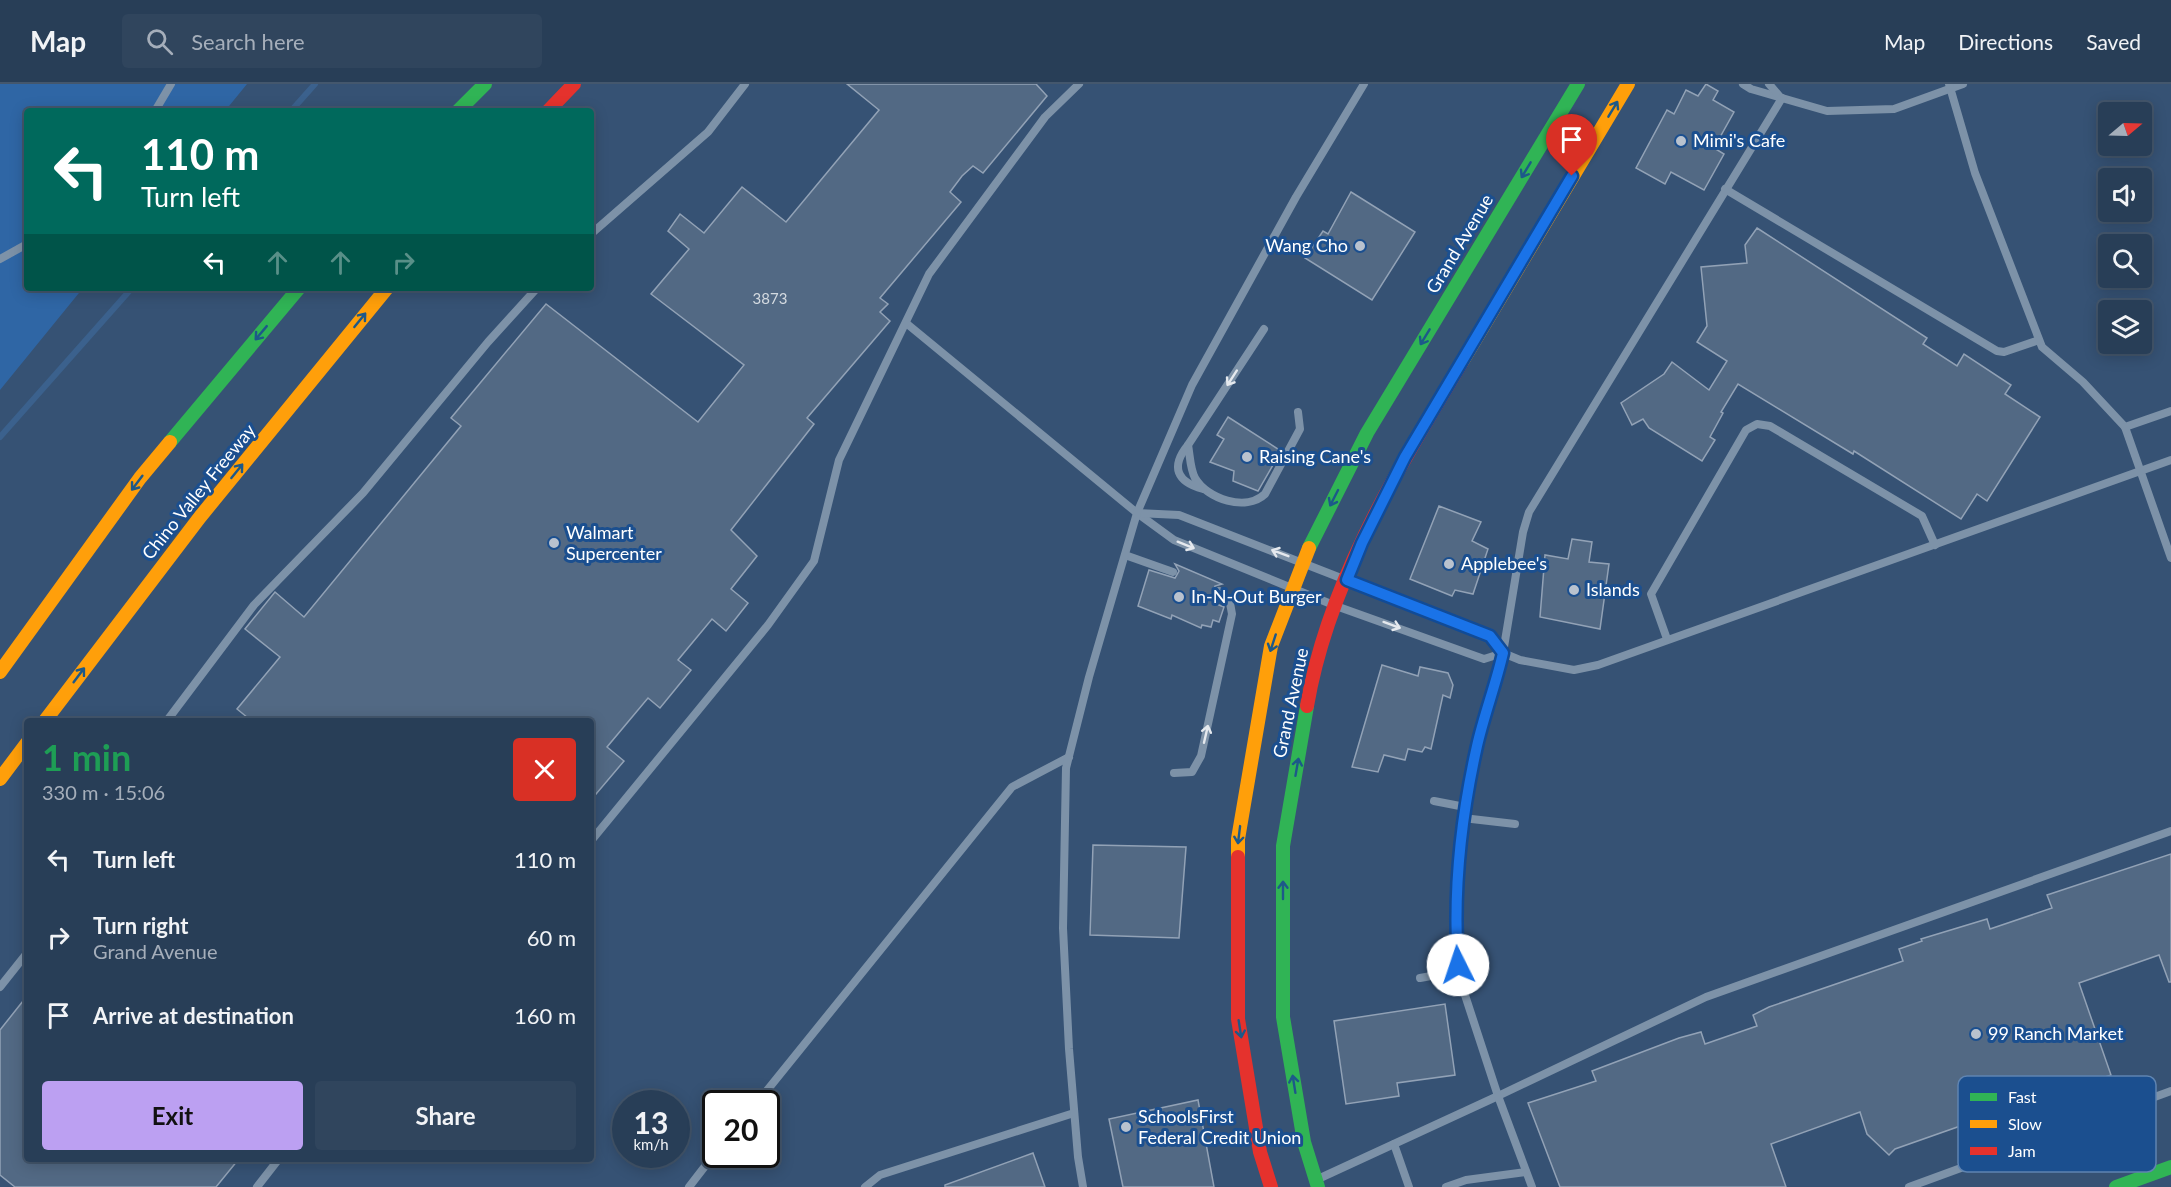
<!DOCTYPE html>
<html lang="en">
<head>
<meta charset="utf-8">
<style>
  body { margin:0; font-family:Lato,sans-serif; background:#30455d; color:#f1f3f6; height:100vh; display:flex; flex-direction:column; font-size:22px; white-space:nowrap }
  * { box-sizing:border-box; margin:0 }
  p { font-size:20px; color:#a5aeba }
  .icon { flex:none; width:33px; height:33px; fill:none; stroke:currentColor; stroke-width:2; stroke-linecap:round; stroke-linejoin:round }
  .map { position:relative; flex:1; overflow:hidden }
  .details { position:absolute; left:24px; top:634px; width:570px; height:444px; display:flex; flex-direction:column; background:#283e57; border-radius:6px; box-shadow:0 3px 15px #0003,0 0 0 2px #44576d }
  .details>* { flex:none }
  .guide { position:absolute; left:24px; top:24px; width:570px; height:183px; border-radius:6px; box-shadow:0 3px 15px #0003,0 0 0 2px #44576d; background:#00695c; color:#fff; overflow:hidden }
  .needle { width:39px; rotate:71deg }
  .controls { position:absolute; left:2098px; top:18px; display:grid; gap:12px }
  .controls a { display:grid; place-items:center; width:54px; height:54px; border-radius:6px; background:#283e57; box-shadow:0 3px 15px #0003,0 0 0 2px #44576d; font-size:30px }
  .speed { position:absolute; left:612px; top:1006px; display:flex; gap:12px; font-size:30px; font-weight:700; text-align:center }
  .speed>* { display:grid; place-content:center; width:78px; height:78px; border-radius:50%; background:#283e57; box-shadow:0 3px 15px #0003,0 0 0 2px #44576d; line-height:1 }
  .speed small { font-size:15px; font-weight:400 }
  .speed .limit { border:3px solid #111; border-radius:9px; background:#fff; color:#111 }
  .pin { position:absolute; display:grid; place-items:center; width:51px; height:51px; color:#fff; margin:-62px -26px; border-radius:50% 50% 50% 0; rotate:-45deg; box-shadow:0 0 6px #0007 }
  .pin .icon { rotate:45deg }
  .me { position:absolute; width:66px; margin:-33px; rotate:356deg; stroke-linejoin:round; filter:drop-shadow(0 0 4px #0008) }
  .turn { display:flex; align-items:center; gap:21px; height:126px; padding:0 18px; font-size:27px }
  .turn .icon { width:78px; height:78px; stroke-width:2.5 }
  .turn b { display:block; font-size:42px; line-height:51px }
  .lanes { display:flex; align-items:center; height:57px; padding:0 18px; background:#0003; justify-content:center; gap:30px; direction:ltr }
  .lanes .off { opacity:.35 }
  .round { display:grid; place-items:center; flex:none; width:63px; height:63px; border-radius:6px; background:#30455d }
  .summary { display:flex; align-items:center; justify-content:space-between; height:102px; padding:0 18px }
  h1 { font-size:36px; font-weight:700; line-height:45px; color:#1e9e55 }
  .action { display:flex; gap:12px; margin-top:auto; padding:12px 18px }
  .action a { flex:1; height:69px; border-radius:6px; background:#bca0f2; color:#111; font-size:24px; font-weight:700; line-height:69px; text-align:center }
  .action a+a { background:#30455d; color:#f1f3f6 }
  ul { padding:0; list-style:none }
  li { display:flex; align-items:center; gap:18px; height:78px; padding:0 18px }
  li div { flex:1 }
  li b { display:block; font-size:22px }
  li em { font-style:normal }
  header { display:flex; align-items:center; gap:36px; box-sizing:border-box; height:84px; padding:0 30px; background:#283e57; border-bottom:2px solid #44576d }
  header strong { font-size:28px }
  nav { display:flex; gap:33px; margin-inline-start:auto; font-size:21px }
  .search { width:420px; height:54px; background:#30455d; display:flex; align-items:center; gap:15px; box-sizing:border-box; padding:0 21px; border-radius:6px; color:#a5aeba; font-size:22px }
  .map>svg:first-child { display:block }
  .green { fill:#2f66a5 }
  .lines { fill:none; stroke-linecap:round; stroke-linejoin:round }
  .stream { stroke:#3b618d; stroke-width:6 }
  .building { fill:#526984; stroke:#92a2b6; stroke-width:1.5 }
  .lane { stroke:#7d92a8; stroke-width:8 }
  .fast { stroke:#30b455; stroke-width:14 }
  .slow { stroke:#ff9f0a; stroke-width:14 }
  .jam { stroke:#e5322d; stroke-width:14 }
  .oneway { stroke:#1d5989 }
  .oneway2 { stroke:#e5e9ee }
  .route-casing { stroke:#114b97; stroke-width:15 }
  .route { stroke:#1a73e8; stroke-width:10 }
  .poi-dot { fill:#b9c2ce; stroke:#1b4f8f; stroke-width:2 }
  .labels { text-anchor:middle; stroke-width:6; stroke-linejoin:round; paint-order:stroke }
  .number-label { font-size:15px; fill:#d4dae0 }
  .poi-label { font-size:18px; fill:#fff; stroke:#1b4f8f; text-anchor:start }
  .street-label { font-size:18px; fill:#fff; stroke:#1b4f8f }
  .key { fill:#1b4f8f; stroke:#5f84b1; stroke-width:1.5 }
  .key-label { font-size:16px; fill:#fff }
</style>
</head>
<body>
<header>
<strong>Map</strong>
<div class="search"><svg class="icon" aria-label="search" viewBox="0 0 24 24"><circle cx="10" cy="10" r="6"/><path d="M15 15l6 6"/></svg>Search here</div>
<nav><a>Map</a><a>Directions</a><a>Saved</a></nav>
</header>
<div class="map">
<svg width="2171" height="1103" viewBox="0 0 2171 1103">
  <rect width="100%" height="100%" fill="#365274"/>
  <path class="green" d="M0 0H247L225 27H27V204H83L0 306Z"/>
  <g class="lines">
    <g class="stream">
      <path d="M291 27 315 0"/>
      <path d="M0 353 132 204"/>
    </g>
  </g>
  <g class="building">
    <path d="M847 0H1036L1047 12 983 89 973 82 962 92 950 108 961 118 880 214 888 220 880 228 890 237 807 334 814 340 731 446 757 472 731 505 748 519 726 547 712 535 678 576 691 586 660 624 648 614 607 663 624 677 591 716V638H253L237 625 280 573 245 545 275 508 304 533 461 342 451 334 546 220 698 338 744 281 651 210 689 165 668 147 680 130 704 149 742 103 786 138 879 26Z"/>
    <path d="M1706 0 1718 7 1713 16 1734 28 1714 64 1724 70 1704 106 1671 88 1665 100 1636 84 1667 26 1674 30 1686 6 1698 12Z"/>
    <path d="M1351 108 1415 148 1372 216 1305 174 1323 147 1328 150Z"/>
    <path d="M1757 144 1927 254 1923 260 1957 282 1964 270 2011 301 2005 310 2040 333 1987 417 1977 410 1961 435 1854 367 1853 370 1738 300 1721 328 1723 329 1710 353 1715 356 1702 377 1649 344 1643 335 1632 341 1621 319 1664 290 1672 278 1709 306 1727 277 1697 258 1707 242 1701 183 1747 179 1745 161Z"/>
    <path d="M1228 333 1281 367 1258 407 1233 397 1234 387 1210 378 1224 355 1217 351Z"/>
    <path d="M1439 422 1481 438 1472 457 1488 465 1473 510 1455 506 1452 512 1410 495Z"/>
    <path d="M1572 455 1592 458 1589 478 1609 480 1600 545 1540 533 1545 471 1568 475Z"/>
    <path d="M1175 480 1222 500 1215 502 1213 508 1216 513 1214 519 1224 523 1219 538 1213 536 1211 543 1202 541 1201 544 1172 531 1171 535 1138 522 1149 486 1175 494 1179 487Z"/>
    <path d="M1382 581 1418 592 1420 583 1448 589 1453 601 1450 614 1443 611 1431 665 1425 663 1422 668 1408 665 1405 676 1384 671 1378 688 1352 683Z"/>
    <path d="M1093 761 1186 763 1179 854 1090 851Z"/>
    <path d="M2171 770V898H2169L2159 871 2079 899 2111 991 2085 1000 2093 1024 2029 1047 2020 1021 1895 1065 1889 1071 1867 1050 1860 1028 1771 1060 1786 1103H1560L1528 1019 1596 997 1592 987 1679 954 1701 948 1705 960 1757 942 1753 931 1769 923 1903 877 1899 865 1922 857 1921 855 1987 835 1990 845 2052 824 2047 811Z"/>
    <path d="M27 912V1076H238L216 1103H15L0 1091V946Z"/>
    <path d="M1445 920 1455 991 1397 999 1399 1012 1346 1020 1334 937Z"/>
    <path d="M1198 1016 1214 1103H1123L1109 1035Z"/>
    <path d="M1033 1069 1045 1103H945V1101Z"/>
  </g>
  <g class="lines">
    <g class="lane">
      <path d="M1743 0 1751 5 1827 27 1894 25 1963 0"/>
      <path d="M1769 0 1781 14"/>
      <path d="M1949 0 1975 89 2042 263 2083 298 2125 343 2171 327"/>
      <path d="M155 27 171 0"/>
      <path d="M1725 105 1997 267 2004 268 2039 256"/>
      <path d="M591 150 708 48 745 0"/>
      <path d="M0 175 27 160"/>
      <path d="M906 239 1137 429 1174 456 1336 522 1484 575 1503 569"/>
      <path d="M1264 245 1188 361C1190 371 1190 385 1195 394 1207 415 1246 428 1265 410L1300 345 1298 328"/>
      <path d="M2125 343 2171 474"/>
      <path d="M1188 361C1170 383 1177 398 1203 405"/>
      <path d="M1137 429 1179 431 1490 552 1503 569 1520 576 1574 586 1598 581 2171 376"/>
      <path d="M1125 471 1173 488"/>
      <path d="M1667 555 1651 510 1746 346 1757 340 1770 342 1922 432 1935 461"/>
      <path d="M166 638 254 521 363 409 488 258 537 204"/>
      <path d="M1174 689 1192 688 1201 672 1232 530 1230 519 1219 507"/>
      <path d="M1434 717 1465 723"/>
      <path d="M1463 734 1515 740"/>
      <path d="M591 757 768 541 814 477 839 376 929 190 1045 33 1079 0"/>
      <path d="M1420 894 1459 887"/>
      <path d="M0 903 27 869"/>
      <path d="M756 1020 1012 703 1069 673"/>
      <path d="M1394 1060 1409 1103"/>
      <path d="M1318 1095 1498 1012 1463 905 1456 850 1466 716 1478 660 1503 569 1523 448 1529 428 1782 14"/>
      <path d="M257 1103 278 1076"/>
      <path d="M689 1103 716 1068"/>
      <path d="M865 1103 880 1091 1074 1029"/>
      <path d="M1083 1103 1078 1073 1069 965 1063 844 1066 684 1089 593 1137 429 1192 301 1296 113 1364 0"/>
      <path d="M1446 1103 1466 1096 1526 1088"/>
      <path d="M1532 1103 1498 1012 1706 913 2171 747"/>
      <path d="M1909 1103 2171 1007"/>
    </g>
    <g class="fast">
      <path d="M458 27 485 0"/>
      <path d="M170 358 299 204"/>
      <path d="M1309 464 1367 349 1578 0"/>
      <path d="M1307 622 1283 762V933L1304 1058 1318 1103"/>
      <path d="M2116 1103 2171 1083"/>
    </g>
    <g class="slow">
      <path d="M1462 278 1628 0"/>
      <path d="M0 588 140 394 170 358"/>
      <path d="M44 638 200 433 387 204"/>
      <path d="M0 695 27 659"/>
      <path d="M1238 773V755L1271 562 1309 464"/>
    </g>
    <g class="jam">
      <path d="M548 27 574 0"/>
      <path d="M1307 622C1328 498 1398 385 1462 278"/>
      <path d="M1238 773V935L1260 1068 1271 1103"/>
    </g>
  </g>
  <defs><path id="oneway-shaft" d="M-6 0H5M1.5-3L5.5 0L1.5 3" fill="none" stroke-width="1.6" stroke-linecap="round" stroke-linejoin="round" transform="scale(1.5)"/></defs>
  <g class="oneway">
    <use href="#oneway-shaft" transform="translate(1613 25) rotate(-59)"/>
    <use href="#oneway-shaft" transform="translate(1526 86) rotate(121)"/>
    <use href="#oneway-shaft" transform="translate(360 236) rotate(-51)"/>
    <use href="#oneway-shaft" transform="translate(261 249) rotate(130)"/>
    <use href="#oneway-shaft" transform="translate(1425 253) rotate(121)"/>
    <use href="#oneway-shaft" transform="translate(237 387) rotate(-51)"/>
    <use href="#oneway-shaft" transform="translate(137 399) rotate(127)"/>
    <use href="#oneway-shaft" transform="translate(1334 414) rotate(117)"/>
    <use href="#oneway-shaft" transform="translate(1273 559) rotate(108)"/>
    <use href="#oneway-shaft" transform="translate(79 591) rotate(-53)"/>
    <use href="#oneway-shaft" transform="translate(1297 683) rotate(-80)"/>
    <use href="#oneway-shaft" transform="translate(1239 751) rotate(97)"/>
    <use href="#oneway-shaft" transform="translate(1283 806) rotate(-90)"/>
    <use href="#oneway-shaft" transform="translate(1240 945) rotate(81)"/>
    <use href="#oneway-shaft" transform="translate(1294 1000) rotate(-99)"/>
  </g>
  <g class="oneway2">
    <use href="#oneway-shaft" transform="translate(1232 294) rotate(123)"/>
    <use href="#oneway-shaft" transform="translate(1186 461) rotate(22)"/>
    <use href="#oneway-shaft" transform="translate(1280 469) rotate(-159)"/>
    <use href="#oneway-shaft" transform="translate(1392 541) rotate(20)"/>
    <use href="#oneway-shaft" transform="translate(1206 650) rotate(-77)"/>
  </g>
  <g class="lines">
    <defs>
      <path id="route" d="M1458 881C1453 809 1461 733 1477 662 1484 631 1496 600 1503 569L1490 552 1347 496 1362 459 1405 373 1572 92"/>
    </defs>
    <use href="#route" class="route-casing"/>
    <use href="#route" class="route"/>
  </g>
  <g class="poi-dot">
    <circle cx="1681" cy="57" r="6"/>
    <circle cx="1360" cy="162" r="6"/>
    <circle cx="1247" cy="373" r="6"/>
    <circle cx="554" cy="459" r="6"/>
    <circle cx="1449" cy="480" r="6"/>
    <circle cx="1574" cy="506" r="6"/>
    <circle cx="1179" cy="513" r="6"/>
    <circle cx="1976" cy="950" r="6"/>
    <circle cx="1126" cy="1043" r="6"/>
  </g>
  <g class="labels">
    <g class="number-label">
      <text x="770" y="220">3873</text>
    </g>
    <g class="poi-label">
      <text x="1693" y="63">Mimi's Cafe</text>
      <text x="1348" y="168" text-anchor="end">Wang Cho</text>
      <text x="1259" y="379">Raising Cane's</text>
      <text x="566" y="455">Walmart<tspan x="566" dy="21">Supercenter</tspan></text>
      <text x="1461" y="486">Applebee's</text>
      <text x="1586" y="512">Islands</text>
      <text x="1191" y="519">In-N-Out Burger</text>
      <text x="1988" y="956">99 Ranch Market</text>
      <text x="1138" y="1039">SchoolsFirst<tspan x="1138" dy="21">Federal Credit Union</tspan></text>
    </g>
    <g class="street-label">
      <text transform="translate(1460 160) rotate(-59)" y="6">Grand Avenue</text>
      <text transform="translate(199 408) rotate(-51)" y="6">Chino Valley Freeway</text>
      <text transform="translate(1291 619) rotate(-78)" y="6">Grand Avenue</text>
    </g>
  </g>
  <rect x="1958" y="992" width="198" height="96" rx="9" class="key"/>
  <rect x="1970" y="1009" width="27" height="8" fill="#30b455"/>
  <rect x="1970" y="1036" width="27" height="8" fill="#ff9f0a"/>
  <rect x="1970" y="1063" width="27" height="8" fill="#e5322d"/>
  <g class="key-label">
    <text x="2008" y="1019">Fast</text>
    <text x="2008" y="1046">Slow</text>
    <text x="2008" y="1073">Jam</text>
  </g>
</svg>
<div class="controls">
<a><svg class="needle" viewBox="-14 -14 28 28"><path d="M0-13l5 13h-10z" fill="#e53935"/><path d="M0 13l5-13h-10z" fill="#a5aeba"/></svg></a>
<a><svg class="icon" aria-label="sound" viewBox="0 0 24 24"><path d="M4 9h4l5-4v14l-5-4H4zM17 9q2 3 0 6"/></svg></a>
<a><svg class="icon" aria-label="search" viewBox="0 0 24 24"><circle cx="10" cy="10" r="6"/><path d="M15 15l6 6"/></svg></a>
<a><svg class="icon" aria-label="layers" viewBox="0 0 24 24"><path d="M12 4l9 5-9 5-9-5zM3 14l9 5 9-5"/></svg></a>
</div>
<div class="speed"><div>13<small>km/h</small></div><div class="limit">20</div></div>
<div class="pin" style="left:1572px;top:92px;background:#d93025"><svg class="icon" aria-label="arrive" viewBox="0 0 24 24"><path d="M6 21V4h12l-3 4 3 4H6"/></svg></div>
<svg class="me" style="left:1458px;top:881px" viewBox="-20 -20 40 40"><circle r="19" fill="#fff"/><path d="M0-13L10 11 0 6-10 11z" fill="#1a73e8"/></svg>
<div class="guide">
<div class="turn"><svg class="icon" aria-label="left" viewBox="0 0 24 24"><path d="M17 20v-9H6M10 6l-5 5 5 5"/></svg><div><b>110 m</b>Turn left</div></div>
<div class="lanes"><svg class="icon" aria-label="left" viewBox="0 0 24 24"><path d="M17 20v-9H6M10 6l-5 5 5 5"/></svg><svg class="icon off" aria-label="ahead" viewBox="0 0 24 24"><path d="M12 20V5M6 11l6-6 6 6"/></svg><svg class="icon off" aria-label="ahead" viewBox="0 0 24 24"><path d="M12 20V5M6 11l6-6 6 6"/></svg><svg class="icon off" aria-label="right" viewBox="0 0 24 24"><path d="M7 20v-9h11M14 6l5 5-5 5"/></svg></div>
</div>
<section class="details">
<div class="summary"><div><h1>1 min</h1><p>330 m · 15:06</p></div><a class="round" style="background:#d93025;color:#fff"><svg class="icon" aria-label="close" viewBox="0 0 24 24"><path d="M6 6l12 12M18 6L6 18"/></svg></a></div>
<ul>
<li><svg class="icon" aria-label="left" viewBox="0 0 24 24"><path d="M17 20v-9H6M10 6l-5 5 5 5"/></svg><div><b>Turn left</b></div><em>110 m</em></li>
<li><svg class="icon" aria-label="right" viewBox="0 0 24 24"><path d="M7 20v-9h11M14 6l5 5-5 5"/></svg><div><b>Turn right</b><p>Grand Avenue</p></div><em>60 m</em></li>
<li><svg class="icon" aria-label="arrive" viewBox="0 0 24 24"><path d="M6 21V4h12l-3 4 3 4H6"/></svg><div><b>Arrive at destination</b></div><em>160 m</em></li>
</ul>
<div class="action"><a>Exit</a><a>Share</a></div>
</section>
</div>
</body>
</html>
